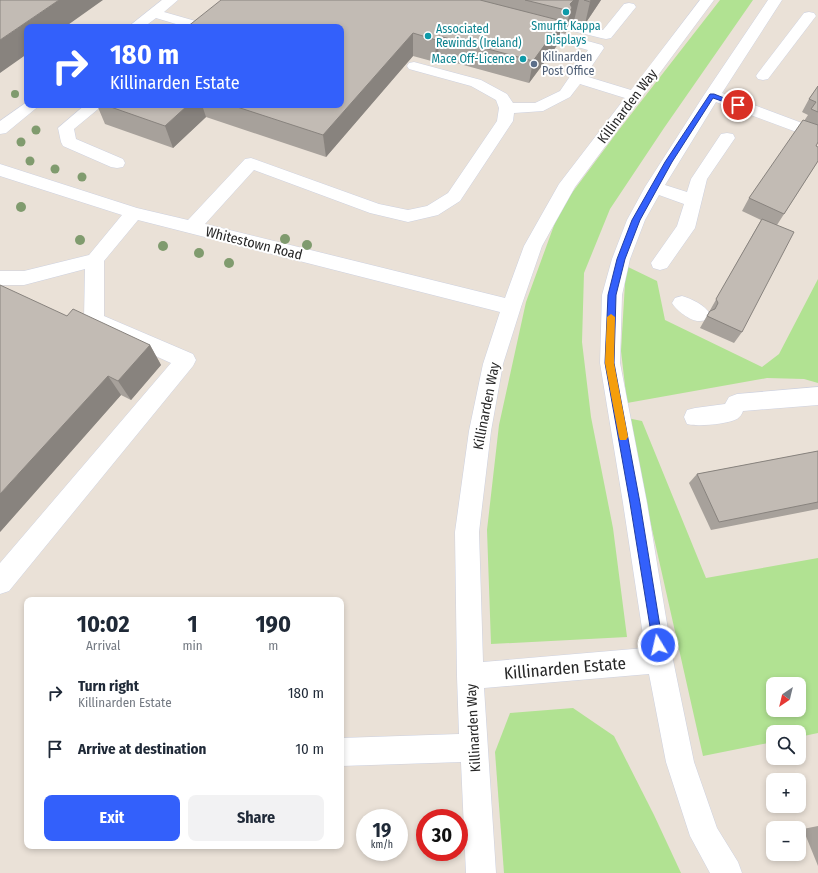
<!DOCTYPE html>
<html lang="en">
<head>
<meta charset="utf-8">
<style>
  body { margin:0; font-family:"Fira Sans Condensed",sans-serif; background:#f2f2f3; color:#1f2937; height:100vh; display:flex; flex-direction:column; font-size:15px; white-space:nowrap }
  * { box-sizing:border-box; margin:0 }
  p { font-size:13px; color:#747a83 }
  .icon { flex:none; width:22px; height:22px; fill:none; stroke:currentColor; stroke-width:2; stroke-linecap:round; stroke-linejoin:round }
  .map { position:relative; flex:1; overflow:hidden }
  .details { position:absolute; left:24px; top:597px; width:320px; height:252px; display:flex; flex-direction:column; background:#fff; border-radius:8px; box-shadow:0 2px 6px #0003 }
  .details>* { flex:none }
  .guide { position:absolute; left:24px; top:24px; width:320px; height:84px; border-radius:8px; box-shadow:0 2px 6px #0003; background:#3360fb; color:#fff; overflow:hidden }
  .needle { width:26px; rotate:215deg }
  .fabs { position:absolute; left:766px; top:677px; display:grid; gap:8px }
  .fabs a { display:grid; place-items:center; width:40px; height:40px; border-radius:8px; background:#fff; box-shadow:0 2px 6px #0003; font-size:20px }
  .speed { position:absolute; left:356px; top:809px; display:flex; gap:8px; font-size:20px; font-weight:700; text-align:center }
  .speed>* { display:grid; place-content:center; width:52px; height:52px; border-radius:50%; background:#fff; box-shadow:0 2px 6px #0003; line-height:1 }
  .speed small { font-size:10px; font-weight:400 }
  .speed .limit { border:6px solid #d22; background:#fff; color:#111 }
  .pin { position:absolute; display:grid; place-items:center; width:34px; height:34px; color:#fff; margin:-17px; border:2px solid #fff; border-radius:50%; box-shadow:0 1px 4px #0007 }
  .me { position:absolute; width:44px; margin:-22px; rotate:351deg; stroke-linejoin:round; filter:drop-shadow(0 0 3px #0008) }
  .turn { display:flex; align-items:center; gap:14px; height:84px; padding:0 20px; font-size:18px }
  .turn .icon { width:52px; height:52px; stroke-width:2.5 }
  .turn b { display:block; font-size:28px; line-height:34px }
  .eta { display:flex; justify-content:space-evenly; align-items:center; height:68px; text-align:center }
  .eta b { font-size:24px; font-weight:700; line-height:28px }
  .button { display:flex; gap:8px; margin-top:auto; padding:8px 20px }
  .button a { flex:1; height:46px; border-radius:8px; background:#3360fb; color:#fff; font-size:16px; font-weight:700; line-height:46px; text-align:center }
  .button a+a { background:#f2f2f3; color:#1f2937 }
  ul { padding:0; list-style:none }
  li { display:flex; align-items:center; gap:12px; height:56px; padding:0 20px }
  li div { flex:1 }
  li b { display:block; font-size:15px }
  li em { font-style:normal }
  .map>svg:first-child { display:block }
  .green { fill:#b1e292; fill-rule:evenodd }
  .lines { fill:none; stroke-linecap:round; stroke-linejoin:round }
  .minor-casing { stroke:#cdd1e0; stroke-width:1 }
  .minor { fill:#fff; fill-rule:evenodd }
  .tree { fill:#809b6e }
  .wall { fill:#a7a19b }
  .shaded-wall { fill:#88837e }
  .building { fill:#c2bbb4; stroke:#88837e }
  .route { fill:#3360fb; stroke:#213ea3 }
  .slow { fill:#f59e0b }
  .culture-dot { fill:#0f9aa8; stroke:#fff; stroke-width:1.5 }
  .service-dot { fill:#5c6f8a; stroke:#fff; stroke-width:1.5 }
  .labels { text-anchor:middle; stroke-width:4; stroke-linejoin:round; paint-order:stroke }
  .far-culture-label { font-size:12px; fill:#0d838f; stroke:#fff }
  .far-service-label { font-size:12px; fill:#4e5e75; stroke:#fff; text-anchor:start }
  .street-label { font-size:14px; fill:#272727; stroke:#fff }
  .near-street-label { font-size:17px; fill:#272727; stroke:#fff }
</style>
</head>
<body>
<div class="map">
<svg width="818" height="873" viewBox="0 0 818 873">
  <rect width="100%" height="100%" fill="#eae1d7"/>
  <g class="green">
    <path d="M720 0H753L664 128 610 209 584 273 582 342 591 417 613 528 627 637 491 644 487 530 499 425 526 302 560 209 618 131Z"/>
    <path d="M626 266 657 281 665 320 762 367 779 354 818 279V383L804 379 767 378 627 403 621 351Z"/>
    <path d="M627 418 642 421 706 578 818 558V733L799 737V732H773V742L703 756ZM773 684H799V710H773Z"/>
    <path d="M573 708 614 736 654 815 681 873H504L495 752 510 713Z"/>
  </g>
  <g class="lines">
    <defs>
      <g id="minor">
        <path d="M162 0H178L164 12 199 22 201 25 200 27H186L156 18 144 27H128Z"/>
        <path d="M700 0H714L575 187 542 246 521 307 503 364 491 431 479 532 483 662 645 648 623 503 600 363 602 295 612 259 627 220 645 187 704 95 768 0H782L722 93 818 129V140L716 102 665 185 687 192 691 179 721 134 727 133 733 134 735 138 707 179 695 228 667 268 660 270 653 268 651 263 677 226 684 204 659 195 645 220 630 259 622 295 620 363 647 503 673 660 694 762 717 828 738 862 742 873H710L690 836 666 762 649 674 484 688 496 873H466L461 762 341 766V738L459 734 457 676 455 532 469 431 483 364 500 312 138 220 104 261V316L193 354 196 360 193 366 9 591 0 594V563L171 363 87 325 84 320 85 269 24 285H0V271H24L89 255 122 215 0 176V164L137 208 188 220 245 159 251 158 379 204 408 210 427 206 448 193 497 121 499 108 496 100 471 86 409 69 407 66 409 63 414 62 481 80 507 94 513 103H535L560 91 588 50 525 32 523 29 525 26 530 25 602 45 604 48 585 76 631 90ZM580 84 625 98 559 184 524 246 505 298 205 224 254 170 370 213 408 222 438 215 460 201 513 121 514 113 543 111 570 97Z"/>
        <path d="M629 3 634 4 636 7 611 38 606 39 601 38 569 30 567 27 569 24 574 23 603 30 624 4Z"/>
        <path d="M809 12 814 13 816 16 768 79 763 80 758 79 756 76 758 73 804 13Z"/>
        <path d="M27 102V105H40L6 133 0 134V121Z"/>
        <path d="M85 105H103L74 129 76 139 123 159 125 163 123 167 117 168 111 167 63 146 61 142 58 128Z"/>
        <path d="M682 296C692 299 705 305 710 314L707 319C705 320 703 321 700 321 691 322 676 310 672 303L675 298Z"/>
        <path d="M818 387V405L743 411C742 414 740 417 737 419 728 424 697 427 687 424L684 417 687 410 695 408 725 404 729 397 737 394Z"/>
      </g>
    </defs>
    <use href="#minor" class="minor-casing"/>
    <use href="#minor" class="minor"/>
  </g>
  <g class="tree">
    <circle cx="15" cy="94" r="4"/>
    <circle cx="36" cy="130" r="4.5"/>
    <circle cx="21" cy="142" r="4.5"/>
    <circle cx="30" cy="161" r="4.5"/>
    <circle cx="55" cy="169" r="4.5"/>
    <circle cx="82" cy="177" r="4.5"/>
    <circle cx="21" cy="207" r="5"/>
    <circle cx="285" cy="239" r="5"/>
    <circle cx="80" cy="240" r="5"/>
    <circle cx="307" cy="245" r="5"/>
    <circle cx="163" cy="246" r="5"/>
    <circle cx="199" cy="253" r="5"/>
    <circle cx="229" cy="263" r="5"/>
  </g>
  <g class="wall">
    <path d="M221 0H601L585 24 574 21 569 22 567 30 565 34 560 32 558 44 529 83 438 58 435 62 413 56 326 157 206 117 173 148 105 124 97 105H341Z"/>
    <path d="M818 86V143L816 146 818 161 777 225 742 332 734 343 700 328 761 220 742 211 749 198 804 121 808 115 802 112 809 99Z"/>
    <path d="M67 316 150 345 161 365 131 400 121 395 0 532Z"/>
    <path d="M818 451V509L711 530 689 483 697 474Z"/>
    <path d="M818 826V866L803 829Z"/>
  </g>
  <g class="shaded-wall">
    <path d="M59 0H103L65 27H27V54L0 73V40Z"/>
    <path d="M573 0H579L574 21 569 22 567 30 565 34 570 11V4Z"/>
    <path d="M591 0H601L585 24 590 2Z"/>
    <path d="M562 21 558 44 529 83 533 61Z"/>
    <path d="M413 33V56L326 157 323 135Z"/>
    <path d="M439 36 438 58 435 62 436 40Z"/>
    <path d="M188 105H202L206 117 173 148 165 126Z"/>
    <path d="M150 345 161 365 131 400 118 381Z"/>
    <path d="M108 376 121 395 0 532V494Z"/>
  </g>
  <g class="building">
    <path d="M0 0H59L0 40Z"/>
    <path d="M221 0H480L562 21 533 61 439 36 436 40 413 33 323 135 231 105H341V27H187Z"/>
    <path d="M525 0H574L570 4 572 8 570 11Z"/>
    <path d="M584 0H591L590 2Z"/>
    <path d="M818 86V112L811 109 816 102 809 99Z"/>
    <path d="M105 105H188L165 126Z"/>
    <path d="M803 120 818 125V142L816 146 818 147V161L784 214 749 198Z"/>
    <path d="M762 219 794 232 742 332 707 316 710 311 715 309 718 303 716 299Z"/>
    <path d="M0 285 67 316 73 309 150 345 118 381 108 376 0 494Z"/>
    <path d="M818 451V502L719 522 697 474Z"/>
  </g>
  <path class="route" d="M710 94H714L742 105 736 106 713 98 672 162 640 220 625 259 616 295 614 363 640 503 663 645 662 649 658 650 654 649 653 645 630 503 605 363 608 295 617 259 632 220 665 162Z"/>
  <path class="slow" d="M611 314 615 317 614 363 628 437 626 440H620L619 437 605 363 607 317Z"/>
  <g class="culture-dot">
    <circle cx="566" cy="12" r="4"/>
    <circle cx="428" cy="36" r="4"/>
    <circle cx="523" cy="59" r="4"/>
  </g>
  <circle class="service-dot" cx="534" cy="64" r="4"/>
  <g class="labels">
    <g class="far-culture-label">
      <text x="566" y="30">Smurfit Kappa<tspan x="566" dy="14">Displays</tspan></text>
      <text x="436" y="33" text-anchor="start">Associated<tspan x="436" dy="14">Rewinds (Ireland)</tspan></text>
      <text x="515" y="63" text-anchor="end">Mace Off-Licence</text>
    </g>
    <g class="far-service-label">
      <text x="542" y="61">Kilinarden<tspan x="542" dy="14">Post Office</tspan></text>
    </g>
    <g class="street-label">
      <text transform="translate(627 106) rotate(-53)" y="5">Killinarden Way</text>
      <text transform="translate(254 243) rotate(14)" y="5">Whitestown Road</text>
      <text transform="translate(486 406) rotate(-79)" y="5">Killinarden Way</text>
      <text transform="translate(473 728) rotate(-93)" y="5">Killinarden Way</text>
    </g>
    <g class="near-street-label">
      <text transform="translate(565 668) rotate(-5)" y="6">Killinarden Estate</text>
    </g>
  </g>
</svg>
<div class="fabs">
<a><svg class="needle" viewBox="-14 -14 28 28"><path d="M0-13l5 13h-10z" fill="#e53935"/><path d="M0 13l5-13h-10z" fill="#747a83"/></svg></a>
<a><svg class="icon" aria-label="search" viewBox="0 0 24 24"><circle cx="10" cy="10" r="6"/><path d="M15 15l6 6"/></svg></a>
<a>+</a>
<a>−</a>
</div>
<div class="speed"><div>19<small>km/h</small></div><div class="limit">30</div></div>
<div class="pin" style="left:738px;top:105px;background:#d93025"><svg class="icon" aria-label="arrive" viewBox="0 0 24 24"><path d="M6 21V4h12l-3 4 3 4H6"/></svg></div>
<svg class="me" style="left:658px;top:645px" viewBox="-20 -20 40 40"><circle r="17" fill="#3360fb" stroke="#fff" stroke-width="3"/><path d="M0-11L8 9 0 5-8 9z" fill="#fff"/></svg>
<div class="guide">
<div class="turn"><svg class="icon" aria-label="right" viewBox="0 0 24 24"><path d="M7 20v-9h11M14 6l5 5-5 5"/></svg><div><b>180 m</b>Killinarden Estate</div></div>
</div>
<section class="details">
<div class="eta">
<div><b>10:02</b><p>Arrival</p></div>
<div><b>1</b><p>min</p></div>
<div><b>190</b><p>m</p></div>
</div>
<ul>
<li><svg class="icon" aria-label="right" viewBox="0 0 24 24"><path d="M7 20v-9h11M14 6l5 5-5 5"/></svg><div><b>Turn right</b><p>Killinarden Estate</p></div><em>180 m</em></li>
<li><svg class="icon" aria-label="arrive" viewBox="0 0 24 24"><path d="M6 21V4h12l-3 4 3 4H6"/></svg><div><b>Arrive at destination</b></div><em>10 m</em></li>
</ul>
<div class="button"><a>Exit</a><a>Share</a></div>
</section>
</div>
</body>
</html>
